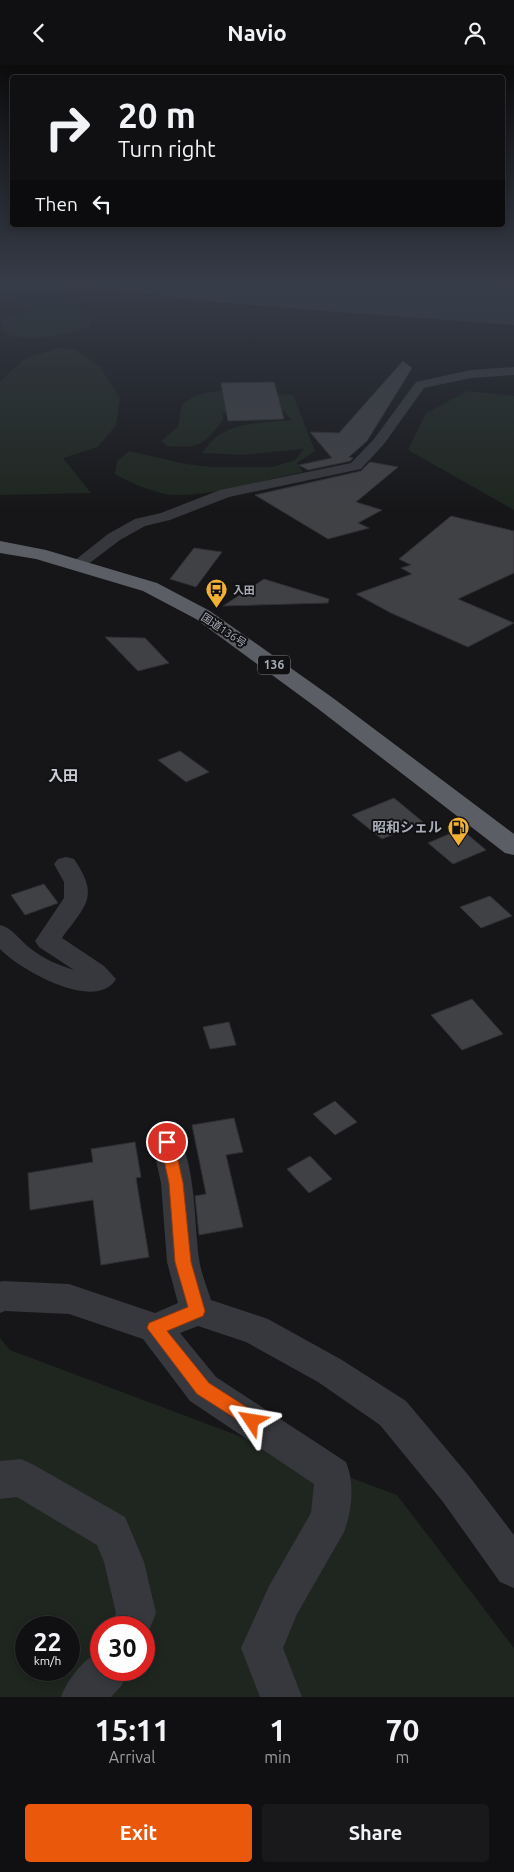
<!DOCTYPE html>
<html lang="en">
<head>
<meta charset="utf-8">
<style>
  body { margin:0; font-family:Ubuntu,"Noto Sans JP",sans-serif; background:#19191b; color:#f1f3f6; height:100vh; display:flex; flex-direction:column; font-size:19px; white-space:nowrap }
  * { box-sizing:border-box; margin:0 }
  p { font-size:16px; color:#9c9d9f }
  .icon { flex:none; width:28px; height:28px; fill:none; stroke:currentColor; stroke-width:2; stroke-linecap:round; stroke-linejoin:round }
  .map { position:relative; height:1632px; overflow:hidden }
  .side { display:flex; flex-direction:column; background:#101012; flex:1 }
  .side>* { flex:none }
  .banner { position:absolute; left:10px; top:10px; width:495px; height:152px; border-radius:5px; box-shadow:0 2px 8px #0003,0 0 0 1px #303032; background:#101012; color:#f1f3f6; overflow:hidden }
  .speed { position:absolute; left:15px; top:1551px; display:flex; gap:10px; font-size:25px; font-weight:700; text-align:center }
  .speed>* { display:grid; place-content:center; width:65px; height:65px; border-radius:50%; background:#101012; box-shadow:0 2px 8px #0003,0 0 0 1px #303032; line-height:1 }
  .speed small { font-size:12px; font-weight:400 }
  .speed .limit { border:8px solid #d22; background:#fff; color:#111 }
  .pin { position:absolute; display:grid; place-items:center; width:42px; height:42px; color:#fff; margin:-21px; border:2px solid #fff; border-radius:50%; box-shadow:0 1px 5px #0007 }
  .me { position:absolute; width:55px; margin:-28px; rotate:303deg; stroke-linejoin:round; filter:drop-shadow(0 0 4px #0008) }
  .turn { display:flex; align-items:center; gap:18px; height:105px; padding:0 25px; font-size:22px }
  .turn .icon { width:65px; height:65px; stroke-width:2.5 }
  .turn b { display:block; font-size:35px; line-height:42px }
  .then { display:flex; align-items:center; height:48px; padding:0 25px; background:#0003; gap:10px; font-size:19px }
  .eta { display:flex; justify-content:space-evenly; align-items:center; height:85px; text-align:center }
  .eta b { font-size:30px; font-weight:700; line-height:35px }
  .action { display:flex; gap:10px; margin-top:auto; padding:10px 25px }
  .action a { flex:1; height:58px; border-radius:5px; background:#ea580c; color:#fff; font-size:20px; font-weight:700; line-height:58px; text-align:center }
  .action a+a { background:#19191b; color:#f1f3f6 }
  header { display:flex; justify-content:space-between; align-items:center; height:65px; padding:0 25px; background:#101012; font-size:22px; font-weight:700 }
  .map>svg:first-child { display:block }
  .green { fill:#1e261f; fill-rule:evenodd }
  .water { fill:#2c353c }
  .building { fill:#404145; stroke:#303034 }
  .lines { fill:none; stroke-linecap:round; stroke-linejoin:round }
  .minor { fill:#37383d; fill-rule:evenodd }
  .trunk { fill:#5b5e65; fill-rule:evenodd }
  .route { fill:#ea580c; stroke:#983908 }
  .labels { text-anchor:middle; stroke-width:4; stroke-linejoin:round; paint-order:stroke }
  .far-poi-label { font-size:11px; font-weight:bold; fill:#a8adb8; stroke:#111113; text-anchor:start }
  .far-street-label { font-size:11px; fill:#a8adb8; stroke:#111113 }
  .shield { fill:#111113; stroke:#7b7e86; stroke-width:1 }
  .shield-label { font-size:12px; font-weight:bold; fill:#a8adb8 }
  .poi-label { font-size:14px; font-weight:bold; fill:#a8adb8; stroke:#111113; text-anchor:end }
  .neighbourhood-label { font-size:15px; font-weight:bold; fill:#c9ccd4; stroke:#111113 }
</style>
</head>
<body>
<header><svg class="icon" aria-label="back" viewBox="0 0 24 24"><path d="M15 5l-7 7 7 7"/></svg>Navio<svg class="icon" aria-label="person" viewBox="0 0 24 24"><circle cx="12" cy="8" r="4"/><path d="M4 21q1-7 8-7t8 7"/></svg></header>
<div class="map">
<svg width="514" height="1632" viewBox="0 0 514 1632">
  <rect width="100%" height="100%" fill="#161618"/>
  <g class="green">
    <path d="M0 217H60L76 235 75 240 91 252 90 262C68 271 21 279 1 266L3 261 1 256 3 253 31 245 11 234 0 233V228L4 226Z"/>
    <path d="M58 283 74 284 100 302 120 333 116 360 98 382 63 393 91 428 0 430V317L24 294Z"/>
    <path d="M259 325 270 329 293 330 315 386 297 398 303 407C267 414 199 435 165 429 148 425 130 418 115 409L117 396 129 386 186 399 211 402H272L295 395 304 384 242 390 202 388C206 383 210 377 215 373 235 357 268 357 291 355L284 346 258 345 223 348V355C204 380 199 384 167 381L161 376 178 362 182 339C203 323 233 326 259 325Z"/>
    <path d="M468 326 514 331V445L408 385 426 348Z"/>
    <path d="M0 1273 10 1285 397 1430 514 1583V1632H0ZM26 1562H69V1605H26ZM101 1562H144V1605H101Z"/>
  </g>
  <path class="water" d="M89 217H514V260L363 249 216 237 107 224Z"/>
  <g class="building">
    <path d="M403 296 412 303 367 376 349 392 353 393 350 396 308 405 299 400 332 393 310 367 339 368Z"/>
    <path d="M274 317 284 354 228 356 221 318Z"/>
    <path d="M370 397 398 402 356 437 382 445 358 458 369 463 328 474 255 430 361 406Z"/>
    <path d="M451 451 514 466V508L458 534 514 558 468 582 391 548 356 529 412 509 401 503 411 500 399 494Z"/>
    <path d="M194 483 222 487 196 522 170 514Z"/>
    <path d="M264 514 329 534 328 538 223 541Z"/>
    <path d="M105 572 145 573 169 598 138 606Z"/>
    <path d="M180 686 209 707 186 717 158 695Z"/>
    <path d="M394 733 423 757 382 774 352 750Z"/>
    <path d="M461 764 486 785 453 799 428 778Z"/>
    <path d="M44 819 58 838 25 850 11 830Z"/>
    <path d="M490 831 512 851 481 863 460 842Z"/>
    <path d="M472 934 503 969 462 985 431 950Z"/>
    <path d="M229 957 236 980 210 984 203 962Z"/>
    <path d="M335 1036 357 1057 335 1070 313 1049Z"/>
    <path d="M234 1053 243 1087 226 1090 243 1162 199 1170 195 1131 206 1129 192 1060Z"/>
    <path d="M135 1077 141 1112 136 1113 149 1192 101 1200 93 1135 30 1145 28 1108 93 1097 91 1084Z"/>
    <path d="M310 1091 332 1114 309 1128 287 1104Z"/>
  </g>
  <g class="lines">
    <g class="minor">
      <path d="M514 302V310L471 313 424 323 384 379 361 404 229 432 170 455 145 461 120 475 83 503H71L69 500 108 469 135 454 161 448 220 425 351 398 374 374 416 317 471 305Z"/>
      <path d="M66 792 74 794C100 832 86 840 62 873L104 901 116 914C96 948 20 905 0 884V860C13 863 20 876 31 884 44 894 58 900 74 905L39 882 35 876 64 833V817L54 799 58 794Z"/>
      <path d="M167 1065 178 1069C196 1104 194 1155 199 1194 201 1208 207 1222 211 1235L268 1254 342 1295 406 1336 469 1411 514 1470V1523L500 1517 443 1437 380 1360 318 1317 246 1277 198 1261 180 1268 216 1312 346 1397C355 1418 352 1446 344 1467L297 1549 283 1583 302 1632H260L241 1583 269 1521 311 1448 314 1419 190 1336 143 1274 69 1249 5 1246 0 1248V1217L2 1216 69 1219 155 1248 178 1238 167 1197 161 1118 152 1077 156 1069Z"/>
      <path d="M21 1394 34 1400 125 1452 144 1497 156 1548 145 1576 144 1577V1562H111L116 1548 104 1497 97 1480 17 1432 0 1434V1396Z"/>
      <path d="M101 1586V1605H128L122 1620 111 1632H61C68 1614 83 1594 101 1586Z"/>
    </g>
    <path class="trunk" d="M0 476 46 485 157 518 210 546 333 633 514 769V790L505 788 317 643 196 554 143 526 36 494 0 488Z"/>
  </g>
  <linearGradient id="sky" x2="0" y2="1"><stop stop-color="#0c0c0d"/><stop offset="0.49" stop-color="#363c48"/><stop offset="1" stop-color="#363c48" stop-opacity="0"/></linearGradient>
  <rect width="514" height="446" fill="url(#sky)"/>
  <path class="route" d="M167 1071 172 1073 174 1077 183 1118 191 1197 205 1246 203 1251 167 1266 209 1318 259 1350 261 1356 259 1362 252 1364 197 1329 147 1263 149 1258 188 1242 175 1197 169 1118 160 1077 162 1073Z"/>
  <defs>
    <symbol id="bus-pin" viewBox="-11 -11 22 30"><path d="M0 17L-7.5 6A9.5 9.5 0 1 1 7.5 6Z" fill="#f2b134" stroke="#111113"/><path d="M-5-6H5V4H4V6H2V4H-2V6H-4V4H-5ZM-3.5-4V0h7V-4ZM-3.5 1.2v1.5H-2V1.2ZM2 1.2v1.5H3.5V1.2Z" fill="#111"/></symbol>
    <symbol id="fuel-pin" viewBox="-11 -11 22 30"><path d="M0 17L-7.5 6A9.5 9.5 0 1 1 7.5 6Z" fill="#f2b134" stroke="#111113"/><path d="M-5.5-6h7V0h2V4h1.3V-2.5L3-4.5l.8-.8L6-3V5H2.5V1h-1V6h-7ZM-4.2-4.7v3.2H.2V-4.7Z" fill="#111"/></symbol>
  </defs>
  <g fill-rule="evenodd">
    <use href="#bus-pin" x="204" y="512" width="25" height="34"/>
    <use href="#fuel-pin" x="446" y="750" width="25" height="34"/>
  </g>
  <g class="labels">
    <g class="far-poi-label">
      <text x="233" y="529">入田</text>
    </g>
    <g class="far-street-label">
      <text transform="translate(224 565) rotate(34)" y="4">国道136号</text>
    </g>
    <rect class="shield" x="258" y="590.5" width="32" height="19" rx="4"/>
    <g class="shield-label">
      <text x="274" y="604">136</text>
    </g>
    <g class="poi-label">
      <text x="442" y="767">昭和シェル</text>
    </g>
    <g class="neighbourhood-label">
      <text x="63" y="716">入田</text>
    </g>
  </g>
</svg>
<div class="speed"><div>22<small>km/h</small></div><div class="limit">30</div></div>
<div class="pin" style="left:167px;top:1077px;background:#d93025"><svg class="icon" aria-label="arrive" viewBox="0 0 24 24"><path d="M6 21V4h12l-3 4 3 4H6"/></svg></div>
<svg class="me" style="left:252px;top:1356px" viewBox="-20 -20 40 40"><path d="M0-17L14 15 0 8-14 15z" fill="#ea580c" stroke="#fff" stroke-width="4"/></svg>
<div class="banner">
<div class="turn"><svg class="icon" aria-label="right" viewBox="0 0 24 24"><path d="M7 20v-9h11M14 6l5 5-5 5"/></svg><div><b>20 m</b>Turn right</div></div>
<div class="then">Then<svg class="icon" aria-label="left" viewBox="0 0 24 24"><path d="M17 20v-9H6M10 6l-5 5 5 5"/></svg></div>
</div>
</div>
<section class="side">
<div class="eta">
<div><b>15:11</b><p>Arrival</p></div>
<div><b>1</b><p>min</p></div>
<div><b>70</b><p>m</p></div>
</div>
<div class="action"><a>Exit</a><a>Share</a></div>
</section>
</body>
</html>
